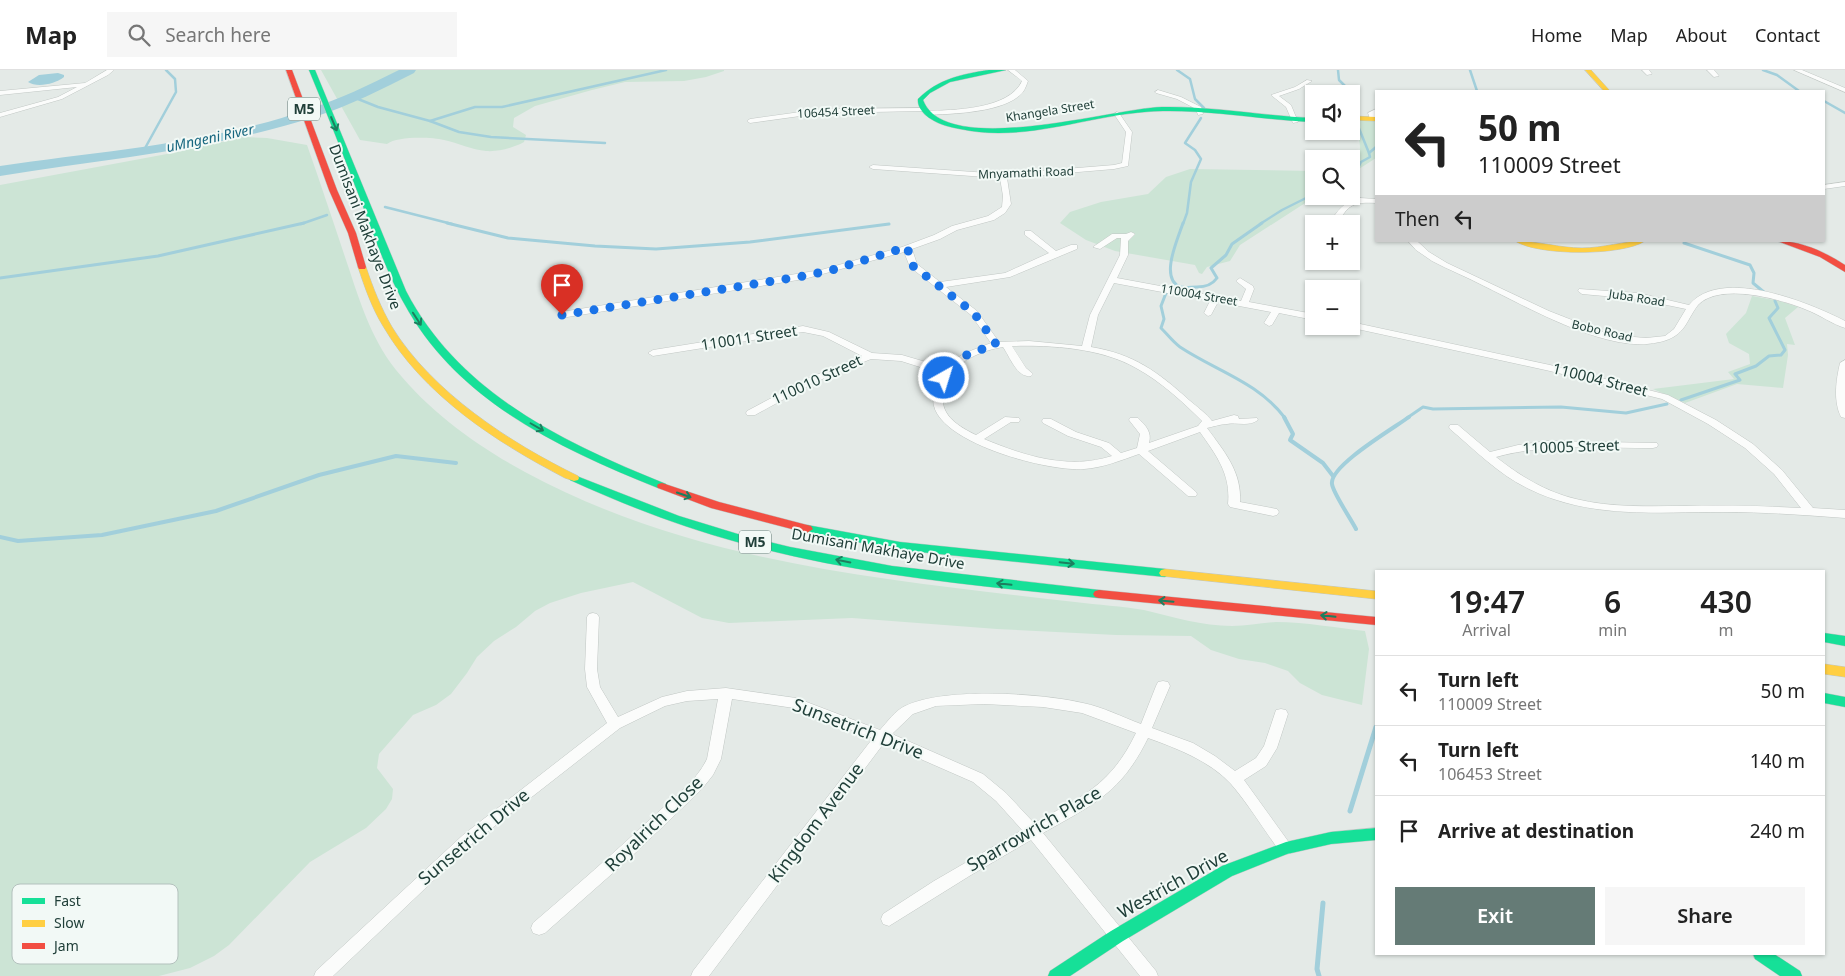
<!DOCTYPE html>
<html lang="en">
<head>
<meta charset="utf-8">
<style>
  body { margin:0; font-family:"Noto Sans",sans-serif; background:#f6f6f6; color:#222; height:100vh; display:flex; flex-direction:column; font-size:19px; white-space:nowrap }
  * { box-sizing:border-box; margin:0 }
  p { font-size:16px; color:#767676 }
  .icon { flex:none; width:28px; height:28px; fill:none; stroke:currentColor; stroke-width:2; stroke-linecap:round; stroke-linejoin:round }
  .map { position:relative; flex:1; overflow:hidden }
  .side { position:absolute; left:1375px; top:500px; width:450px; height:385px; display:flex; flex-direction:column; background:#fff; border-radius:0px; box-shadow:0 1px 4px #0004 }
  .side>* { flex:none }
  .top-card { position:absolute; left:1375px; top:20px; width:450px; height:152px; border-radius:0px; box-shadow:0 1px 4px #0004; background:#fff; color:#222; overflow:hidden }
  .controls { position:absolute; left:1305px; top:15px; display:grid; gap:10px }
  .controls a { display:grid; place-items:center; width:55px; height:55px; border-radius:0px; background:#fff; box-shadow:0 1px 4px #0004; font-size:25px }
  .pin { position:absolute; display:grid; place-items:center; width:42px; height:42px; color:#fff; margin:-51px -21px; border-radius:50% 50% 50% 0; rotate:-45deg; box-shadow:0 0 5px #0007 }
  .pin .icon { rotate:45deg }
  .me { position:absolute; width:55px; margin:-28px; rotate:39deg; stroke-linejoin:round; filter:drop-shadow(0 0 4px #0008) }
  .turn { display:flex; align-items:center; gap:18px; height:105px; padding:0 20px; font-size:22px }
  .turn .icon { width:65px; height:65px; stroke-width:2.5 }
  .turn b { display:block; font-size:35px; line-height:42px }
  .then { display:flex; align-items:center; height:48px; padding:0 20px; background:#0003; gap:10px; font-size:19px }
  .eta { display:flex; justify-content:space-evenly; align-items:center; height:85px; text-align:center }
  .eta b { font-size:30px; font-weight:600; line-height:35px }
  .button { display:flex; gap:10px; margin-top:auto; padding:10px 20px }
  .button a { flex:1; height:58px; border-radius:0px; background:#657b76; color:#fff; font-size:20px; font-weight:600; line-height:58px; text-align:center }
  .button a+a { background:#f6f6f6; color:#222 }
  ul { padding:0; list-style:none }
  li { display:flex; align-items:center; gap:15px; height:70px; padding:0 20px; border-top:1px solid #e0e0e0 }
  li div { flex:1 }
  li b { display:block; font-size:19px }
  li em { font-style:normal }
  header { display:flex; align-items:center; gap:30px; box-sizing:border-box; height:70px; padding:0 25px; background:#fff; border-bottom:1px solid #e0e0e0 }
  header strong { font-size:24px }
  nav { display:flex; gap:28px; margin-inline-start:auto; font-size:18px }
  .search { width:350px; height:45px; background:#f6f6f6; display:flex; align-items:center; gap:12px; box-sizing:border-box; padding:0 18px; border-radius:0px; color:#767676; font-size:19px }
  .map>svg:first-child { display:block }
  .green { fill:#cce4d5 }
  .water { fill:#a2cfdb }
  .lines { fill:none; stroke-linecap:round; stroke-linejoin:round }
  .stream-far3 { stroke:#a2cfdb; stroke-width:2.5 }
  .stream-far2 { stroke:#a2cfdb; stroke-width:3 }
  .stream-far1 { stroke:#a2cfdb; stroke-width:4 }
  .stream { stroke:#a2cfdb; stroke-width:5 }
  .river { fill:#a2cfdb; fill-rule:evenodd }
  .street-casing { stroke:#c1c7c4; stroke-width:1 }
  .fast-casing { stroke:#bfc7c5; stroke-width:1 }
  .slow-casing { stroke:#bfc7c5; stroke-width:1 }
  .jam-casing { stroke:#bfc7c5; stroke-width:1 }
  .street { fill:#fbfcfb; fill-rule:evenodd }
  .fast { fill:#16e098; fill-rule:evenodd }
  .slow { fill:#ffcf43; fill-rule:evenodd }
  .jam { fill:#f24e42; fill-rule:evenodd }
  .oneway { stroke:#1c7f5f }
  .route { stroke:#1a73e8; stroke-width:9; stroke-dasharray:0 16.2 }
  .labels { text-anchor:middle; stroke-width:4; stroke-linejoin:round; paint-order:stroke }
  .far-street-label { font-size:12px; fill:#203f39; stroke:#f2f9f6 }
  .shield { fill:#f2f9f6; stroke:#5f7772; stroke-width:1 }
  .shield-label { font-size:14px; font-weight:bold; fill:#203f39 }
  .far-water-label { font-size:14px; font-style:italic; fill:#16667f; stroke:#f2f9f6 }
  .street-label { font-size:15px; fill:#203f39; stroke:#f2f9f6 }
  .near-street-label { font-size:18px; fill:#203f39; stroke:#f2f9f6 }
  .key { fill:#f2f9f6; stroke:#b3c1bd; stroke-width:1 }
  .key-label { font-size:14px; fill:#203f39 }
</style>
</head>
<body>
<header>
<strong>Map</strong>
<div class="search"><svg class="icon" aria-label="search" viewBox="0 0 24 24"><circle cx="10" cy="10" r="6"/><path d="M15 15l6 6"/></svg>Search here</div>
<nav><a>Home</a><a>Map</a><a>About</a><a>Contact</a></nav>
</header>
<div class="map">
<svg width="1845" height="906" viewBox="0 0 1845 906">
  <rect width="100%" height="100%" fill="#e4eae7"/>
  <g class="green">
    <path d="M321 0H724V1L706 7 684 11 625 12 592 20 535 36 514 48 513 57 526 65 524 72C513 78 498 82 486 81 472 80 458 73 444 70 431 67 397 66 387 74L360 70Z"/>
    <path d="M1351 51H1376V88L1351 104V90C1366 83 1359 69 1354 57L1351 56Z"/>
    <path d="M244 67 267 68 307 75C320 112 332 148 344 184 358 225 369 266 396 300 431 343 477 376 525 402 695 494 887 510 1075 532 1098 535 1122 536 1144 540 1174 547 1202 556 1232 556 1247 556 1262 553 1276 552 1306 552 1336 558 1365 561L1369 579 1362 635 1322 625 1300 613 1288 601 1265 593 1239 589 1211 580 1191 566 1116 565 997 559 852 548 729 553 702 548 633 512 581 523 550 533 535 541 516 557 494 571 477 587 467 603 451 624 436 635 413 645 379 684 377 698 393 719 392 729 386 739 366 758 310 792 229 875 214 886 190 898 159 906H0V115L167 84Z"/>
    <path d="M1190 99 1314 101V126H1316L1240 175 1230 191 1207 197 1202 204 1199 203 1195 195 1115 181 1086 170 1060 153 1070 142 1101 132 1148 124 1166 107Z"/>
    <path d="M1752 226 1780 231 1798 237 1785 248 1795 275 1787 274 1788 285 1783 318 1737 314 1685 333 1653 319 1734 309 1728 302 1750 294 1749 284 1729 273 1726 264 1746 243Z"/>
  </g>
  <path class="water" d="M58 3 64 5V7C55 14 37 18 28 12L39 5Z"/>
  <g class="lines">
    <g class="stream-far3">
      <path d="M1177 0 1190 9 1195 29 1204 38"/>
      <path d="M1338 0 1339 10 1349 20V24"/>
      <path d="M1470 0 1477 21"/>
      <path d="M1763 0 1777 5 1799 21"/>
      <path d="M353 27 378 37 430 51 459 62 491 67 605 73"/>
      <path d="M1824 31 1845 43"/>
      <path d="M430 51 475 37H502L666 0"/>
      <path d="M1356 51 1369 83"/>
      <path d="M144 80 176 22 175 9 166 0"/>
      <path d="M1351 102 1357 100 1361 92 1370 87 1369 83 1376 77"/>
      <path d="M385 137 452 154"/>
      <path d="M301 154 327 145"/>
      <path d="M1183 154 1187 143 1191 112 1201 89 1195 80 1185 73 1201 48"/>
      <path d="M1260 154 1282 140 1314 124"/>
    </g>
    <g class="stream-far2">
      <path d="M447 153 508 168 595 176 656 179 750 172 889 154"/>
      <path d="M1183 153C1179 166 1158 210 1181 217 1185 218 1192 217 1197 217 1205 217 1212 215 1217 208L1211 198 1226 185 1232 174 1262 153"/>
      <path d="M1684 173 1750 195 1754 203 1753 213 1765 223"/>
      <path d="M0 208 158 186 304 153"/>
      <path d="M1166 223 1161 236 1164 249 1161 258C1167 264 1173 272 1180 277 1216 301 1258 312 1285 348"/>
      <path d="M1681 330 1740 310 1735 304 1756 296 1769 286 1781 285 1785 280 1769 248 1778 238 1775 231"/>
      <path d="M1407 348 1423 337 1433 339 1561 337 1626 343 1667 334"/>
    </g>
    <g class="stream-far1">
      <path d="M1284 347 1293 364 1290 370 1323 393 1333 406"/>
      <path d="M1356 459C1351 449 1333 423 1332 414 1329 396 1394 358 1409 347"/>
      <path d="M0 467 18 471 102 465 216 441 319 405 396 386 456 393"/>
    </g>
    <g class="stream">
      <path d="M1350 741 1376 657"/>
      <path d="M1319 906 1317 899 1323 833"/>
    </g>
    <path class="river" d="M399 0H416L414 3C382 19 351 35 317 46 214 80 106 89 0 106V96C102 81 210 74 309 39 340 29 369 15 399 0Z"/>
    <defs>
      <g id="street">
        <path d="M107 0H114L108 5 62 29 0 47V43L58 27 77 17 0 25V21L85 13Z"/>
        <path d="M1008 0H1015L1028 11C1027 14 1025 19 1023 22 1006 43 951 44 926 45L923 43 926 41C953 40 1009 40 1022 11Z"/>
        <path d="M1642 0H1649L1652 4 1647 5Z"/>
        <path d="M1707 0H1714L1719 6 1714 7Z"/>
        <path d="M1794 0H1802L1845 18V22Z"/>
        <path d="M1307 10 1312 11 1299 19 1279 26 1291 35 1298 52 1293 53 1286 37 1271 25 1295 17Z"/>
        <path d="M1158 20 1181 27 1201 37 1203 44 1198 45 1196 39 1177 29 1156 23 1155 22Z"/>
        <path d="M925 38V40L923 41 822 43 750 53 747 51 750 49 822 39Z"/>
        <path d="M1376 39 1375 48 1370 49 1368 43Z"/>
        <path d="M1117 42 1119 43 1132 62 1128 96 1114 99 1007 108 1011 134 1005 143 994 150 957 160 940 169 912 179 917 194 940 212 1005 203 1049 183 1025 165V161H1031L1056 181 1071 175H1077V179L1010 207 946 217 977 241 999 272 1029 271 1082 276 1090 245 1120 185 1121 168H1117L1100 179 1093 177 1112 164H1126L1131 162 1135 164 1128 171V185L1117 208 1241 231 1246 219 1236 211 1240 208 1253 216 1254 219 1249 232 1314 244V250L1279 243 1272 255 1269 256 1264 253 1271 242 1218 232 1211 245 1208 246 1204 243 1210 231 1114 213 1098 245 1091 277C1134 284 1158 302 1189 330 1197 337 1206 343 1212 351L1234 345 1238 346 1239 349 1257 348 1258 350C1249 357 1237 352 1227 354 1221 354 1212 357 1207 358 1224 381 1242 402 1240 432L1277 439 1279 442 1277 445 1273 446 1230 437 1228 434C1231 404 1216 385 1200 362L1148 381 1196 422 1197 424 1196 426H1188L1139 384C1122 390 1102 398 1084 399 1049 402 943 374 934 336 931 325 938 314 939 303L901 291 871 289 815 312 755 345H747L746 343 747 341 809 308 862 286 823 266 803 262 653 286 648 283 653 280 803 256 829 262 872 283 902 285 943 297 965 283 991 273 971 245 910 197 904 182 804 209 561 248 557 245 561 242 821 200 902 177 934 165 952 156 988 146 1002 137 1003 126 1000 108 873 99 869 97 873 95 1003 104 1114 95 1122 93 1126 62 1114 44ZM1012 276C1052 275 1101 278 1136 298 1160 311 1183 332 1202 351L1198 356 1149 373C1152 362 1146 356 1138 348H1130L1129 350 1140 364 1137 378 1121 383 1109 373 1076 362 1051 349H1043L1042 351 1043 353 1068 366 1101 377 1112 386C1068 400 1025 386 984 369L1011 352H1019L1020 350 1019 348 1005 347 976 365C960 357 940 346 943 325 945 317 948 310 949 302 965 289 983 280 1003 277 1010 287 1017 308 1031 306L1033 304 1026 298Z"/>
        <path d="M1845 112V116L1824 119V115Z"/>
        <path d="M1360 128 1376 129V133C1353 132 1349 134 1337 154H1329C1337 141 1344 131 1360 128Z"/>
        <path d="M1408 171H1417L1429 182 1447 193 1549 241 1600 261 1622 266 1646 268 1665 266 1674 259 1686 239 1638 229 1582 224 1578 221 1579 219 1638 223 1689 235C1721 196 1810 233 1845 251V258C1832 254 1820 245 1807 240 1781 229 1720 212 1698 235 1694 240 1691 246 1688 251 1679 268 1666 272 1647 274 1599 278 1527 237 1484 216 1467 207 1449 200 1432 191L1416 180Z"/>
        <path d="M1351 252 1550 295 1668 325 1716 350 1753 374 1782 400 1813 438 1845 440V448C1804 445 1764 442 1723 442 1657 442 1590 449 1529 419 1499 405 1475 380 1450 359L1449 357 1450 355H1458L1490 382 1518 375 1547 371 1657 373 1658 375 1657 377 1653 378C1600 378 1547 373 1496 387 1520 406 1546 422 1576 429 1612 438 1650 436 1686 436 1725 435 1763 436 1801 438L1774 404 1745 378 1708 354 1662 329 1550 301 1348 257 1351 256Z"/>
        <path d="M1845 290V348L1841 347C1833 331 1836 310 1840 293Z"/>
        <path d="M593 543 597 544 599 547 597 599 600 617 618 647 662 627 687 621 726 618 796 628 880 660C887 652 896 640 905 636 944 617 1041 623 1083 633 1103 637 1122 647 1141 654L1156 616 1158 612 1163 611 1168 612 1170 616 1152 658 1193 673 1215 686 1235 701 1256 688 1264 676 1276 640 1281 639 1286 640 1288 644 1277 678 1266 696 1244 710 1293 778 1291 783 1286 784 1281 783C1264 760 1249 735 1231 714 1210 691 1176 678 1148 668 1121 723 1094 734 1043 763L1156 901 1158 906H1140L1031 770 971 805 889 856 883 854 881 849 883 844 934 811 1022 760 996 731 973 712 884 673 709 906H691L693 901 873 668 794 638 732 629 721 689 713 705 702 719 631 787 545 863 539 865 533 863 531 858 533 853C574 818 615 782 655 745 673 728 696 712 707 689L718 629 687 631 665 636 620 658 473 773 333 906H314L316 901 463 765 607 653 587 617 585 599 587 547 589 544ZM984 634 1043 637 1082 643 1136 663C1111 715 1082 727 1034 753L1006 723 983 704 892 664 913 644 936 636Z"/>
      </g>
      <g id="fast">
        <path d="M309 0H315L406 221C459 323 564 373 666 414L667 416 666 418H658C564 380 463 334 409 242 388 207 375 168 361 131 344 87 327 43 309 0Z"/>
        <path d="M989 0H1006L950 12 930 23 923 30C945 89 1114 38 1162 37 1213 36 1263 46 1314 48V52C1263 50 1213 40 1163 41 1094 42 1028 74 960 59 950 57 940 55 931 49 924 45 917 37 918 29 938 9 962 4 989 0Z"/>
        <path d="M574 405 679 446 741 465 790 477 892 496 1099 520 1103 521 1105 524 1103 527 1099 528C978 516 855 505 737 472 679 456 625 435 570 410L569 408 570 406Z"/>
        <path d="M807 455 900 472 1165 499 1171 503 1165 507 900 480 803 462 801 459 803 456Z"/>
        <path d="M1824 563 1845 566V576L1824 572Z"/>
        <path d="M1824 623 1845 627V637L1824 633Z"/>
        <path d="M1376 758V770L1331 774 1287 784 1232 806 1123 871 1070 906H1048L1050 901 1111 861 1222 796 1286 772 1331 762Z"/>
        <path d="M1753 884H1774L1800 901 1802 906H1780L1755 889Z"/>
      </g>
      <g id="slow">
        <path d="M1585 0H1591L1610 21H1604Z"/>
        <path d="M1351 46 1376 47V51L1351 50Z"/>
        <path d="M1515 171C1538 171 1559 178 1582 178 1603 178 1624 171 1645 171 1622 186 1538 186 1515 171Z"/>
        <path d="M362 194 366 197C373 218 381 238 392 257 432 322 510 373 578 406L579 408 578 410 574 411 565 408C496 372 423 325 383 256 372 238 365 218 358 197Z"/>
        <path d="M1165 499 1376 521V529L1161 506 1159 503 1161 500Z"/>
        <path d="M1824 594 1845 597V607L1824 604Z"/>
      </g>
      <g id="jam">
        <path d="M286 0H292L337 120 356 163 366 197 365 199H359L358 197 348 163 329 120Z"/>
        <path d="M1777 171C1802 171 1825 182 1845 195V202L1820 187Z"/>
        <path d="M662 413 719 432 811 456 813 459 807 463 711 438 658 418 657 416 658 414Z"/>
        <path d="M1099 520 1376 547V555L1099 528 1095 527 1093 524 1095 521Z"/>
      </g>
    </defs>
    <use href="#street" class="street-casing"/>
    <use href="#fast" class="fast-casing"/>
    <use href="#slow" class="slow-casing"/>
    <use href="#jam" class="jam-casing"/>
    <use href="#street" class="street"/>
    <use href="#fast" class="fast"/>
    <use href="#slow" class="slow"/>
    <use href="#jam" class="jam"/>
  </g>
  <defs><path id="oneway-shaft" d="M-6 0H5M1.5-3L5.5 0L1.5 3" fill="none" stroke-width="1.6" stroke-linecap="round" stroke-linejoin="round" transform="scale(1.25)"/></defs>
  <g class="oneway">
    <use href="#oneway-shaft" transform="translate(334 54) rotate(67)"/>
    <use href="#oneway-shaft" transform="translate(417 249) rotate(57)"/>
    <use href="#oneway-shaft" transform="translate(537 357) rotate(30)"/>
    <use href="#oneway-shaft" transform="translate(684 425) rotate(19)"/>
    <use href="#oneway-shaft" transform="translate(843 491) rotate(-169)"/>
    <use href="#oneway-shaft" transform="translate(1067 493) rotate(6)"/>
    <use href="#oneway-shaft" transform="translate(1004 514) rotate(-174)"/>
    <use href="#oneway-shaft" transform="translate(1166 531) rotate(-175)"/>
    <use href="#oneway-shaft" transform="translate(1328 546) rotate(-174)"/>
  </g>
  <g class="lines">
    <path class="route" d="M562 245 804 206 832 200 907 177 913 196 974 243 996 274 964 286 944 301V308"/>
  </g>
  <g class="labels">
    <g class="far-street-label">
      <text transform="translate(1050 41) rotate(-9)" y="4">Khangela Street</text>
      <text transform="translate(836 42) rotate(-3)" y="4">106454 Street</text>
      <text transform="translate(1026 103) rotate(-2)" y="4">Mnyamathi Road</text>
      <text transform="translate(1199 225) rotate(10)" y="4">110004 Street</text>
      <text transform="translate(1637 228) rotate(9)" y="4">Juba Road</text>
      <text transform="translate(1602 261) rotate(13)" y="4">Bobo Road</text>
    </g>
    <g class="shield">
      <rect x="288" y="27.5" width="32" height="23" rx="4"/>
      <rect x="739" y="460.5" width="32" height="23" rx="4"/>
    </g>
    <g class="shield-label">
      <text x="304" y="44">M5</text>
      <text x="755" y="477">M5</text>
    </g>
    <g class="far-water-label">
      <text transform="translate(210 68) rotate(-12)" y="5">uMngeni River</text>
    </g>
    <g class="street-label">
      <text transform="translate(365 157) rotate(69)" y="5">Dumisani Makhaye Drive</text>
      <text transform="translate(749 268) rotate(-9)" y="5">110011 Street</text>
      <text transform="translate(817 310) rotate(-25)" y="5">110010 Street</text>
      <text transform="translate(1600 310) rotate(14)" y="5">110004 Street</text>
      <text transform="translate(1571 377) rotate(-2)" y="5">110005 Street</text>
      <text transform="translate(878 479) rotate(10)" y="5">Dumisani Makhaye Drive</text>
    </g>
    <g class="near-street-label">
      <text transform="translate(858 659) rotate(21)" y="6">Sunsetrich Drive</text>
      <text transform="translate(816 753) rotate(-53)" y="6">Kingdom Avenue</text>
      <text transform="translate(654 754) rotate(-44)" y="6">Royalrich Close</text>
      <text transform="translate(1034 759) rotate(-30)" y="6">Sparrowrich Place</text>
      <text transform="translate(474 767) rotate(-40)" y="6">Sunsetrich Drive</text>
      <text transform="translate(1173 814) rotate(-29)" y="6">Westrich Drive</text>
    </g>
  </g>
  <rect x="12" y="814" width="166" height="80" rx="8" class="key"/>
  <rect x="22" y="828" width="23" height="6" fill="#16e098"/>
  <rect x="22" y="850" width="23" height="7" fill="#ffcf43"/>
  <rect x="22" y="873" width="23" height="6" fill="#f24e42"/>
  <g class="key-label">
    <text x="54" y="836">Fast</text>
    <text x="54" y="858">Slow</text>
    <text x="54" y="881">Jam</text>
  </g>
</svg>
<div class="controls">
<a><svg class="icon" aria-label="sound" viewBox="0 0 24 24"><path d="M4 9h4l5-4v14l-5-4H4zM17 9q2 3 0 6"/></svg></a>
<a><svg class="icon" aria-label="search" viewBox="0 0 24 24"><circle cx="10" cy="10" r="6"/><path d="M15 15l6 6"/></svg></a>
<a>+</a>
<a>−</a>
</div>
<div class="pin" style="left:562px;top:245px;background:#d93025"><svg class="icon" aria-label="arrive" viewBox="0 0 24 24"><path d="M6 21V4h12l-3 4 3 4H6"/></svg></div>
<svg class="me" style="left:944px;top:308px" viewBox="-20 -20 40 40"><circle r="17" fill="#1a73e8" stroke="#fff" stroke-width="3"/><path d="M0-11L8 9 0 5-8 9z" fill="#fff"/></svg>
<div class="top-card">
<div class="turn"><svg class="icon" aria-label="left" viewBox="0 0 24 24"><path d="M17 20v-9H6M10 6l-5 5 5 5"/></svg><div><b>50 m</b>110009 Street</div></div>
<div class="then">Then<svg class="icon" aria-label="left" viewBox="0 0 24 24"><path d="M17 20v-9H6M10 6l-5 5 5 5"/></svg></div>
</div>
<section class="side">
<div class="eta">
<div><b>19:47</b><p>Arrival</p></div>
<div><b>6</b><p>min</p></div>
<div><b>430</b><p>m</p></div>
</div>
<ul>
<li><svg class="icon" aria-label="left" viewBox="0 0 24 24"><path d="M17 20v-9H6M10 6l-5 5 5 5"/></svg><div><b>Turn left</b><p>110009 Street</p></div><em>50 m</em></li>
<li><svg class="icon" aria-label="left" viewBox="0 0 24 24"><path d="M17 20v-9H6M10 6l-5 5 5 5"/></svg><div><b>Turn left</b><p>106453 Street</p></div><em>140 m</em></li>
<li><svg class="icon" aria-label="arrive" viewBox="0 0 24 24"><path d="M6 21V4h12l-3 4 3 4H6"/></svg><div><b>Arrive at destination</b></div><em>240 m</em></li>
</ul>
<div class="button"><a>Exit</a><a>Share</a></div>
</section>
</div>
</body>
</html>
